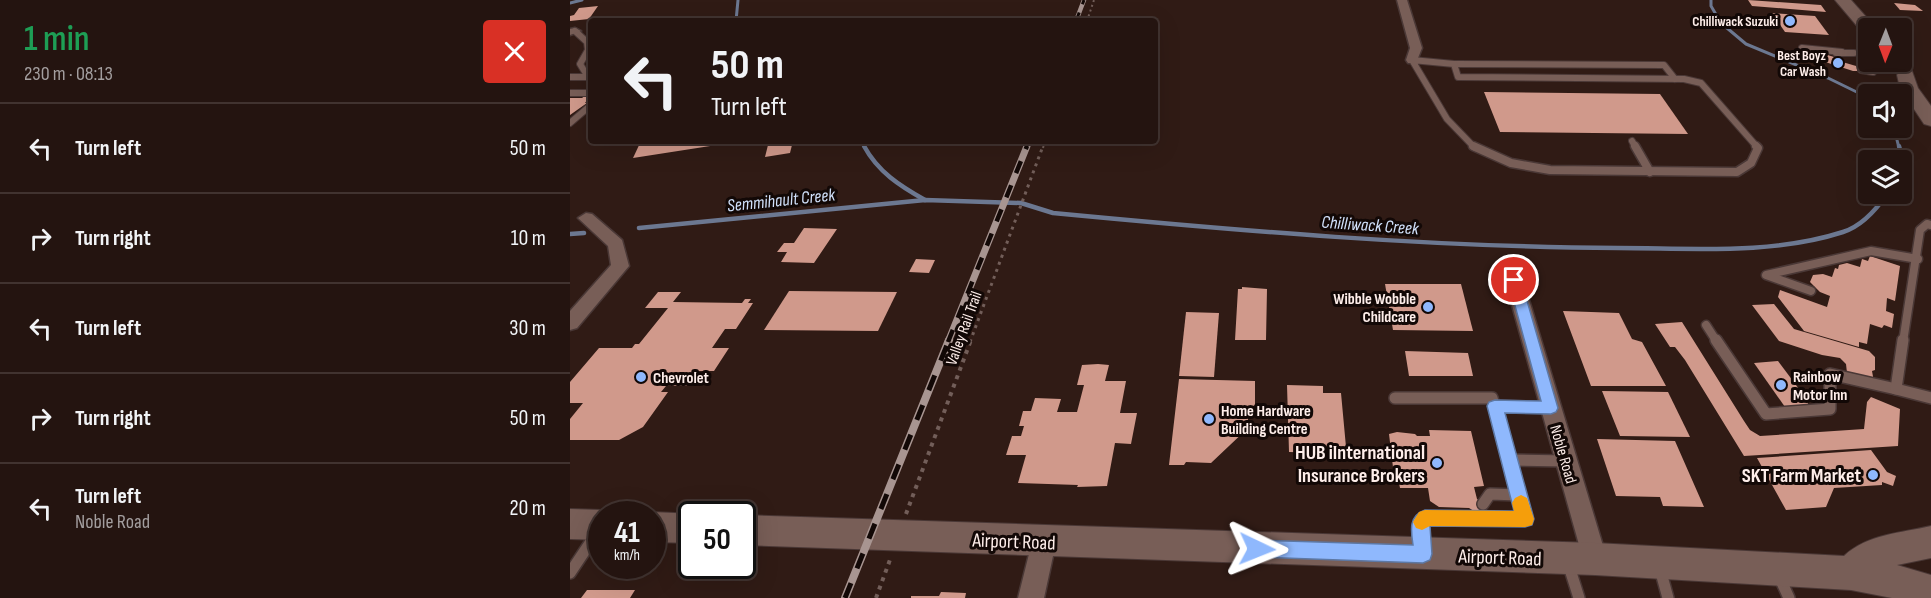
<!DOCTYPE html>
<html lang="en">
<head>
<meta charset="utf-8">
<style>
  body { margin:0; font-family:"Sofia Sans Condensed",sans-serif; background:#2c1d19; color:#f1f3f6; height:100vh; display:flex; flex-direction:column; font-size:22px; white-space:nowrap }
  * { box-sizing:border-box; margin:0 }
  p { font-size:20px; color:#a39e9f }
  .icon { flex:none; width:33px; height:33px; fill:none; stroke:currentColor; stroke-width:2; stroke-linecap:round; stroke-linejoin:round }
  .map { position:relative; flex:1; overflow:hidden }
  .sheet { display:flex; flex-direction:column; background:#241410; width:570px }
  .sheet>* { flex:none }
  .guide { position:absolute; left:18px; top:18px; width:570px; height:126px; border-radius:6px; box-shadow:0 6px 24px #0002,0 0 0 2px #413330; background:#241410; color:#f1f3f6; overflow:hidden }
  .needle { width:39px; rotate:181deg }
  .tools { position:absolute; left:1288px; top:18px; display:grid; gap:12px }
  .tools a { display:grid; place-items:center; width:54px; height:54px; border-radius:6px; background:#241410; box-shadow:0 6px 24px #0002,0 0 0 2px #413330; font-size:30px }
  .speed { position:absolute; left:18px; top:501px; display:flex; gap:12px; font-size:30px; font-weight:700; text-align:center }
  .speed>* { display:grid; place-content:center; width:78px; height:78px; border-radius:50%; background:#241410; box-shadow:0 6px 24px #0002,0 0 0 2px #413330; line-height:1 }
  .speed small { font-size:15px; font-weight:400 }
  .speed .limit { border:3px solid #111; border-radius:9px; background:#fff; color:#111 }
  .pin { position:absolute; display:grid; place-items:center; width:51px; height:51px; color:#fff; margin:-26px; border:3px solid #fff; border-radius:50%; box-shadow:0 2px 6px #0007 }
  .me { position:absolute; width:66px; margin:-33px; rotate:92deg; stroke-linejoin:round; filter:drop-shadow(0 0 4px #0008) }
  .turn { display:flex; align-items:center; gap:21px; height:126px; padding:0 24px; font-size:27px }
  .turn .icon { width:78px; height:78px; stroke-width:2.5 }
  .turn b { display:block; font-size:42px; line-height:51px }
  .round { display:grid; place-items:center; flex:none; width:63px; height:63px; border-radius:6px; background:#2c1d19 }
  .summary { display:flex; align-items:center; justify-content:space-between; height:102px; padding:0 24px }
  h1 { font-size:36px; font-weight:600; line-height:45px; color:#1e9e55 }
  ul { padding:0; list-style:none }
  li { display:flex; align-items:center; gap:18px; height:90px; padding:0 24px; border-top:2px solid #413330 }
  li div { flex:1 }
  li b { display:block; font-size:22px }
  li em { font-style:normal }
  main { display:flex; flex:1; min-height:0 }
  .map>svg:first-child { display:block }
  .lines { fill:none; stroke-linecap:round; stroke-linejoin:round }
  .stream-far1 { stroke:#6c7891; stroke-width:3 }
  .stream { stroke:#6c7891; stroke-width:4.5 }
  .building { fill:#d0998b }
  .lane-far2-casing { stroke:#4a3836; stroke-width:8 }
  .lane-far1-casing { stroke:#4a3836; stroke-width:11 }
  .lane-casing { stroke:#4a3836; stroke-width:14 }
  .street-casing { stroke:#4a3836; stroke-width:3 }
  .secondary-casing { stroke:#4a3836; stroke-width:2 }
  .path-far2 { stroke:#725e59; stroke-width:2; stroke-dasharray:2 3; stroke-linecap:butt }
  .path-far1 { stroke:#725e59; stroke-width:3; stroke-dasharray:3 4.5; stroke-linecap:butt }
  .path { stroke:#725e59; stroke-width:4; stroke-dasharray:4 5; stroke-linecap:butt }
  .lane-far2 { stroke:#785e57; stroke-width:6 }
  .lane-far1 { stroke:#785e57; stroke-width:8 }
  .lane { stroke:#785e57; stroke-width:11 }
  .street { fill:#785e57; fill-rule:evenodd }
  .secondary { fill:#785e57; fill-rule:evenodd }
  .rail-far2-casing { stroke:#a89591; stroke-width:4.5 }
  .rail-far1-casing { stroke:#a89591; stroke-width:7 }
  .rail-casing { stroke:#a89591; stroke-width:8 }
  .rail-far2 { stroke:#120806; stroke-width:3; stroke-dasharray:9; stroke-linecap:butt }
  .rail-far1 { stroke:#120806; stroke-width:4.5; stroke-dasharray:13; stroke-linecap:butt }
  .rail { stroke:#120806; stroke-width:5; stroke-dasharray:16; stroke-linecap:butt }
  .route { fill:#8fb8fd; stroke:#5d78a4; stroke-width:1.5 }
  .slow { fill:#f59e0b }
  .poi-dot { fill:#8fb8fd; stroke:#120806; stroke-width:2 }
  .labels { text-anchor:middle; stroke-width:6; stroke-linejoin:round; paint-order:stroke }
  .far-poi-label { font-size:14px; font-weight:bold; fill:#feeeea; stroke:#120806; text-anchor:end }
  .poi-label { font-size:16px; font-weight:bold; fill:#feeeea; stroke:#120806; text-anchor:start }
  .street-label { font-size:16px; fill:#feeeea; stroke:#120806 }
  .water-label { font-size:18px; font-style:italic; fill:#d1e1fb; stroke:#120806 }
  .near-poi-label { font-size:20px; font-weight:bold; fill:#feeeea; stroke:#120806; text-anchor:end }
  .near-street-label { font-size:20px; fill:#feeeea; stroke:#120806 }
</style>
</head>
<body>
<main>
<section class="sheet">
<div class="summary"><div><h1>1 min</h1><p>230 m · 08:13</p></div><a class="round" style="background:#d93025;color:#fff"><svg class="icon" aria-label="close" viewBox="0 0 24 24"><path d="M6 6l12 12M18 6L6 18"/></svg></a></div>
<ul>
<li><svg class="icon" aria-label="left" viewBox="0 0 24 24"><path d="M17 20v-9H6M10 6l-5 5 5 5"/></svg><div><b>Turn left</b></div><em>50 m</em></li>
<li><svg class="icon" aria-label="right" viewBox="0 0 24 24"><path d="M7 20v-9h11M14 6l5 5-5 5"/></svg><div><b>Turn right</b></div><em>10 m</em></li>
<li><svg class="icon" aria-label="left" viewBox="0 0 24 24"><path d="M17 20v-9H6M10 6l-5 5 5 5"/></svg><div><b>Turn left</b></div><em>30 m</em></li>
<li><svg class="icon" aria-label="right" viewBox="0 0 24 24"><path d="M7 20v-9h11M14 6l5 5-5 5"/></svg><div><b>Turn right</b></div><em>50 m</em></li>
<li><svg class="icon" aria-label="left" viewBox="0 0 24 24"><path d="M17 20v-9H6M10 6l-5 5 5 5"/></svg><div><b>Turn left</b><p>Noble Road</p></div><em>20 m</em></li>
</ul>
</section>
<div class="map">
<svg width="1361" height="598" viewBox="0 0 1361 598">
  <rect width="100%" height="100%" fill="#301b15"/>
  <g class="lines">
    <g class="stream-far1">
      <path d="M1141 0V6L1151 23 1176 44 1258 78 1299 98"/>
      <path d="M0 3 12 0"/>
      <path d="M166 21 168 0"/>
      <path d="M1324 128 1329 148"/>
      <path d="M291 141 295 148"/>
    </g>
    <g class="stream">
      <path d="M294 146C308 172 330 186 355 200"/>
      <path d="M1329 160 1331 153 1329 146"/>
      <path d="M69 228 355 200 451 203 483 213C671 231 859 247 1048 248 1122 248 1202 255 1273 232 1292 226 1306 210 1317 194"/>
      <path d="M0 234 14 233"/>
    </g>
  </g>
  <g class="building">
    <path d="M1178 0 1251 5 1256 12 1182 6Z"/>
    <path d="M1324 3 1345 5 1353 11 1330 10Z"/>
    <path d="M28 6 19 19 0 21V16L4 15 9 8Z"/>
    <path d="M1202 13 1245 16 1259 35 1215 32Z"/>
    <path d="M1251 53 1264 57 1262 59 1293 68 1290 71H1283L1243 58Z"/>
    <path d="M914 92 1090 94 1118 134 930 132Z"/>
    <path d="M16 95H21L15 103H17L0 115V98H12Z"/>
    <path d="M71 141H166V142L63 158Z"/>
    <path d="M199 141H223L220 153 195 157Z"/>
    <path d="M234 228 267 229 244 263 211 262 217 252H207L214 243H224Z"/>
    <path d="M1300 256 1330 266 1325 301 1317 298 1316 311 1324 314 1322 328 1314 325 1312 328 1300 324 1297 344 1289 342V347L1234 331 1208 297 1210 290 1257 307 1260 296 1250 292 1240 282 1243 275 1253 274 1262 277 1265 268 1268 269 1269 265 1277 263 1290 267 1292 259 1298 261Z"/>
    <path d="M346 259 365 260 359 273 339 272Z"/>
    <path d="M815 284H891L903 331 823 330Z"/>
    <path d="M672 287 697 289 696 340H665L668 289H672Z"/>
    <path d="M219 291 327 292 308 331 194 330Z"/>
    <path d="M88 292H111L103 302 172 303 175 299H181L178 303H183L166 329H155L142 348H159L144 371H126L116 386H96L91 392H98L73 427 49 440H0V419L13 403H0V382L29 348H62L65 344H69L98 308H75Z"/>
    <path d="M1204 304 1224 329 1299 351 1305 357V370L1302 371 1304 382 1277 373 1276 364 1270 358 1252 355 1209 341 1182 305Z"/>
    <path d="M993 311 1049 313 1062 339 1072 342 1096 386H1021Z"/>
    <path d="M616 312 649 313 644 377 609 376Z"/>
    <path d="M1112 322 1174 421 1180 430 1190 436 1294 429 1297 402 1301 397 1330 409 1328 446 1174 456 1115 360 1105 347H1100L1085 324Z"/>
    <path d="M835 351 898 353 903 376H839Z"/>
    <path d="M1208 361 1235 397 1239 406 1215 407 1184 363Z"/>
    <path d="M528 364 539 365 535 381H556L550 413H567L561 444 545 443 537 486 507 487 508 485 448 483 456 455H436L442 436H451L454 426H449L453 411H461L465 398 491 399 487 412H507L514 385H507L512 365Z"/>
    <path d="M609 379 685 381V405L678 409V428L641 463 616 462 614 465H599Z"/>
    <path d="M717 385 753 386V393H771L776 447H758V453L719 452Z"/>
    <path d="M1032 391 1098 392 1120 437 1050 436Z"/>
    <path d="M859 430 901 431 914 486 904 487 907 499 918 507 912 516 899 508 869 507 860 501 858 488H830L829 483 825 484 819 434 827 432 845 434 847 436H860Z"/>
    <path d="M1027 439 1105 441 1134 507 1093 506 1090 497 1046 496Z"/>
    <path d="M1301 450 1317 472 1326 476 1323 486 1312 482V485L1264 488 1256 507 1216 510 1187 458Z"/>
    <path d="M17 590H65L60 598H11Z"/>
    <path d="M371 592 396 593 395 598H341V596H369Z"/>
  </g>
  <g class="lines">
    <defs>
      <g id="lane-far2">
        <path d="M1266 53H1284"/>
        <path d="M1244 56 1233 52 1232 48 1272 52"/>
        <path d="M884 64 1094 65 1105 79"/>
        <path d="M1291 70 1303 72"/>
        <path d="M0 77H18L10 64 18 50 17 42 5 31"/>
        <path d="M0 93H21"/>
        <path d="M0 123 21 105"/>
        <path d="M1062 141 1066 148"/>
        <path d="M905 148 877 119 842 60 884 64 888 77 1114 79 1131 83 1188 148"/>
      </g>
      <g id="lane-far1">
        <path d="M903 146 941 163 980 170 1167 172 1181 163 1188 148 1186 146"/>
        <path d="M1065 146 1080 172"/>
        <path d="M1241 291 1196 275 1301 251 1348 259"/>
        <path d="M1136 325 1147 342"/>
        <path d="M1333 342 1350 230 1357 224 1361 225"/>
      </g>
      <g id="lane">
        <path d="M1146 340 1196 414 1260 409V374L1326 389"/>
        <path d="M1333 340 1326 389 1361 398"/>
        <path d="M825 398H922L955 519 855 518 849 526 853 550"/>
        <path d="M925 406 981 408"/>
        <path d="M940 460 996 461"/>
        <path d="M913 504 920 494 949 495"/>
        <path d="M998 563 1009 598"/>
        <path d="M1090 569 1098 598"/>
        <path d="M0 573 28 531"/>
        <path d="M1209 576 1219 598"/>
      </g>
      <g id="street">
        <path d="M827 0H837L852 48 846 63H838L836 60 840 48Z"/>
        <path d="M5 28 11 31 0 35V29Z"/>
        <path d="M16 213 22 214 52 240 59 266 7 328 0 330V311L41 265 38 246 8 218Z"/>
        <path d="M944 274 950 276 953 280 1037 559 1034 567 1025 571 1016 567 1013 559 935 280 938 276Z"/>
        <path d="M474 531 482 534 486 542 474 598H448L462 542 466 534Z"/>
      </g>
      <g id="secondary">
        <path d="M1265 0H1281L1306 28H1299V35L1293 33Z"/>
        <path d="M1336 70 1342 71 1348 88 1361 106V126L1354 124 1330 88 1327 75 1330 71Z"/>
        <path d="M0 509 32 510 44 514H32V540L0 539Z"/>
        <path d="M82 512 127 514H122V543L82 542V514H75Z"/>
        <path d="M172 515 1025 543 1274 556C1297 534 1331 533 1361 526V558L1327 565 1361 575V598H1322L1281 590 1025 575 172 545Z"/>
      </g>
    </defs>
    <use href="#lane-far2" class="lane-far2-casing"/>
    <use href="#lane-far1" class="lane-far1-casing"/>
    <use href="#lane" class="lane-casing"/>
    <use href="#street" class="street-casing"/>
    <use href="#secondary" class="secondary-casing"/>
    <g class="path-far2">
      <path d="M517 21 524 0"/>
      <path d="M473 148 475 141"/>
    </g>
    <path class="path-far1" d="M400 342 473 146"/>
    <g class="path">
      <path d="M336 514 401 340"/>
      <path d="M306 598 321 557"/>
    </g>
    <use href="#lane-far2" class="lane-far2"/>
    <use href="#lane-far1" class="lane-far1"/>
    <use href="#lane" class="lane"/>
    <use href="#street" class="street"/>
    <use href="#secondary" class="secondary"/>
    <defs>
      <g id="rail-far2">
        <path d="M506 21 514 0"/>
        <path d="M456 148 459 141"/>
      </g>
      <path id="rail-far1" d="M378 342 457 146"/>
      <path id="rail" d="M275 598 379 340"/>
    </defs>
    <use href="#rail-far2" class="rail-far2-casing"/>
    <use href="#rail-far1" class="rail-far1-casing"/>
    <use href="#rail" class="rail-casing"/>
    <use href="#rail-far2" class="rail-far2"/>
    <use href="#rail-far1" class="rail-far1"/>
    <use href="#rail" class="rail"/>
  </g>
  <path class="route" d="M944 276 951 280 988 408 986 412 981 414 935 413 964 519 962 525 955 527 860 526 862 554 860 560 853 563 687 557 681 555 678 549 681 543 687 540 843 545C841 531 838 516 855 510L944 511 917 406 919 402 925 400 971 401 938 280Z"/>
  <path class="slow" d="M951 495 957 498 964 519 962 525 955 527 860 526 852 530 846 528 843 522 849 512 855 510 944 511 942 503 945 498Z"/>
  <g class="poi-dot">
    <circle cx="1220" cy="21" r="6"/>
    <circle cx="1268" cy="63" r="6"/>
    <circle cx="858" cy="307" r="6"/>
    <circle cx="71" cy="377" r="6"/>
    <circle cx="1211" cy="385" r="6"/>
    <circle cx="639" cy="419" r="6"/>
    <circle cx="867" cy="463" r="6"/>
    <circle cx="1303" cy="475" r="6"/>
  </g>
  <g class="labels">
    <g class="far-poi-label">
      <text x="1208" y="26">Chilliwack Suzuki</text>
      <text x="1256" y="60">Best Boyz<tspan x="1256" dy="16">Car Wash</tspan></text>
    </g>
    <g class="poi-label">
      <text x="846" y="304" text-anchor="end">Wibble Wobble<tspan x="846" dy="18">Childcare</tspan></text>
      <text x="1223" y="382">Rainbow<tspan x="1223" dy="18">Motor Inn</tspan></text>
      <text x="83" y="383">Chevrolet</text>
      <text x="651" y="416">Home Hardware<tspan x="651" dy="18">Building Centre</tspan></text>
    </g>
    <g class="street-label">
      <text transform="translate(393 328) rotate(-70)" y="6">Valley Rail Trail</text>
      <text transform="translate(994 454) rotate(74)" y="6">Noble Road</text>
    </g>
    <g class="water-label">
      <text transform="translate(211 200) rotate(-6)" y="6">Semmihault Creek</text>
      <text transform="translate(800 225) rotate(4)" y="6">Chilliwack Creek</text>
    </g>
    <g class="near-poi-label">
      <text x="855" y="459">HUB iInternational<tspan x="855" dy="23">Insurance Brokers</tspan></text>
      <text x="1291" y="482">SKT Farm Market</text>
    </g>
    <g class="near-street-label">
      <text transform="translate(444 541) rotate(2)" y="7">Airport Road</text>
      <text transform="translate(930 557) rotate(2)" y="7">Airport Road</text>
    </g>
  </g>
</svg>
<div class="tools">
<a><svg class="needle" viewBox="-14 -14 28 28"><path d="M0-13l5 13h-10z" fill="#e53935"/><path d="M0 13l5-13h-10z" fill="#a39e9f"/></svg></a>
<a><svg class="icon" aria-label="sound" viewBox="0 0 24 24"><path d="M4 9h4l5-4v14l-5-4H4zM17 9q2 3 0 6"/></svg></a>
<a><svg class="icon" aria-label="layers" viewBox="0 0 24 24"><path d="M12 4l9 5-9 5-9-5zM3 14l9 5 9-5"/></svg></a>
</div>
<div class="speed"><div>41<small>km/h</small></div><div class="limit">50</div></div>
<div class="pin" style="left:944px;top:280px;background:#d93025"><svg class="icon" aria-label="arrive" viewBox="0 0 24 24"><path d="M6 21V4h12l-3 4 3 4H6"/></svg></div>
<svg class="me" style="left:687px;top:549px" viewBox="-20 -20 40 40"><path d="M0-17L14 15 0 8-14 15z" fill="#8fb8fd" stroke="#fff" stroke-width="4"/></svg>
<div class="guide">
<div class="turn"><svg class="icon" aria-label="left" viewBox="0 0 24 24"><path d="M17 20v-9H6M10 6l-5 5 5 5"/></svg><div><b>50 m</b>Turn left</div></div>
</div>
</div>
</main>
</body>
</html>
